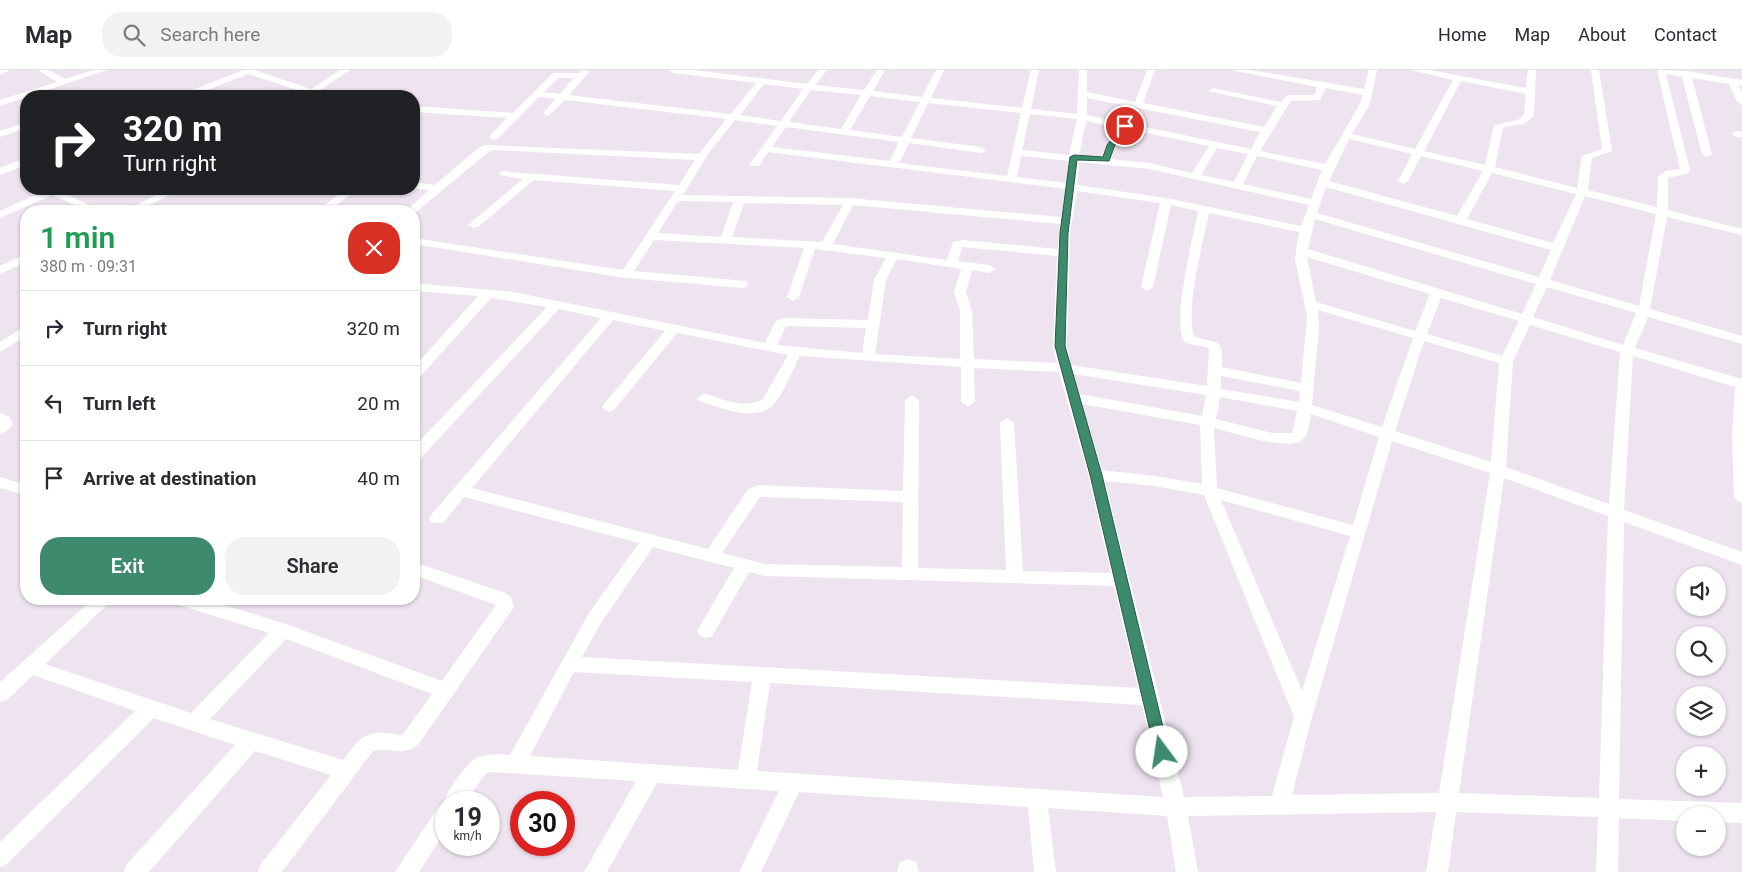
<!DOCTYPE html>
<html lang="en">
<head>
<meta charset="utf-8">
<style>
  body { margin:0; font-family:Roboto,sans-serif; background:#f2f2f3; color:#2b2b33; height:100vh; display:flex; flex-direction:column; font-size:19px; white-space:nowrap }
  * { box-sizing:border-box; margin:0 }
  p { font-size:16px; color:#7c7c81 }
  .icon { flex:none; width:28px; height:28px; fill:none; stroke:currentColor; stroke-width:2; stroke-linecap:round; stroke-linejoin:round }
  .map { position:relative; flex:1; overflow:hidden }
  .panel { position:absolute; left:20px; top:135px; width:400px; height:400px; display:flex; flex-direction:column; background:#fff; border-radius:20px; box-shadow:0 1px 4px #0004 }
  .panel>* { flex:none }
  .top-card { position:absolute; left:20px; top:20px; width:400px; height:105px; border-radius:20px; box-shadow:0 1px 4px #0004; background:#202124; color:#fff; overflow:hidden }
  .fabs { position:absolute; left:1676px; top:496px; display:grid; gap:10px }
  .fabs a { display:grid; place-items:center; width:50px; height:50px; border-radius:50%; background:#fff; box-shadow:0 1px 4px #0004; font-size:25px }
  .speed { position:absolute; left:435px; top:721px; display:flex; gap:10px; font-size:25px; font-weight:700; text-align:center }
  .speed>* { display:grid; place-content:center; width:65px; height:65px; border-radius:50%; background:#fff; box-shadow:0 1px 4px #0004; line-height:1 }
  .speed small { font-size:12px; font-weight:400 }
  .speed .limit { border:8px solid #d22; background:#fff; color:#111 }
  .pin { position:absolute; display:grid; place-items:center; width:42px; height:42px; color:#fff; margin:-21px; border:2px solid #fff; border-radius:50%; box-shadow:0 1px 5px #0007 }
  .me { position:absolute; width:55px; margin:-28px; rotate:346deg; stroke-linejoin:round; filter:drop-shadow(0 0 4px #0008) }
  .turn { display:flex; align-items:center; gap:18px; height:105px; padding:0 20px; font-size:22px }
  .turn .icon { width:65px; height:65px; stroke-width:2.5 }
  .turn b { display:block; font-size:35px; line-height:42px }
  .round { display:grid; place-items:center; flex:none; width:52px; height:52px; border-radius:20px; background:#f2f2f3 }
  .head { display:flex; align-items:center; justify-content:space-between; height:85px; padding:0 20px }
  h1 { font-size:30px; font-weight:600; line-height:38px; color:#1e9e55 }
  .cta { display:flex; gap:10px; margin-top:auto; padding:10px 20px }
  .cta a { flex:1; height:58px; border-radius:20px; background:#3d8a6c; color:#fff; font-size:20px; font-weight:600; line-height:58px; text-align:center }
  .cta a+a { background:#f2f2f3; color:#2b2b33 }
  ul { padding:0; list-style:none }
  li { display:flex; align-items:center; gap:15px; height:75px; padding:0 20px; border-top:1px solid #e1e1e2 }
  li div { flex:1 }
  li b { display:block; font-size:19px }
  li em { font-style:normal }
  header { display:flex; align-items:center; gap:30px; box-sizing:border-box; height:70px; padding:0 25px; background:#fff; border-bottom:1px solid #e1e1e2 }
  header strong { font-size:24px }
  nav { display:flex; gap:28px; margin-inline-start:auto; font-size:18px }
  .search { width:350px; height:45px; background:#f2f2f3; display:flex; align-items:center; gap:12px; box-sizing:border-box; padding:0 18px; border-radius:20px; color:#7c7c81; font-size:19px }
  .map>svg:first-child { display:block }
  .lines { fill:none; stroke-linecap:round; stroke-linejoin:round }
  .minor { fill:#fff; fill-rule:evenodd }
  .route { fill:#3d8a6c; stroke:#285a46 }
</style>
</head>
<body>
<header>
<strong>Map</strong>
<div class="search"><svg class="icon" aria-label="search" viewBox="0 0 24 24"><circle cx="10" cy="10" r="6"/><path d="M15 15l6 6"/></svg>Search here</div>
<nav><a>Home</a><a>Map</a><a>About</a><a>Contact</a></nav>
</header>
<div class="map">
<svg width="1742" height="802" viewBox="0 0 1742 802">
  <rect width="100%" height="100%" fill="#ede4ef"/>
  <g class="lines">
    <g class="minor">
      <path d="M0 0H10L0 5Z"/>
      <path d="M38 0H48L65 9 94 0H107L0 36V30L57 12Z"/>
      <path d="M243 0H254L311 19 340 0H350L311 26H301L304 22 248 4 191 26H178Z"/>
      <path d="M582 0 590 1 569 25 731 44 756 13 673 3 669 0H694L807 14 818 0H827L815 15 864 20 877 0H885L873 21 922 27 936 0H944L931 28 1022 38 1031 0H1039L1031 39 1077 44 1079 0H1087V22L1135 32 1147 0H1155L1143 33 1264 57 1277 36 1208 21 1213 18 1281 32 1288 25H1314L1317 17 1231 0H1250L1364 19 1369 0H1377L1370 34 1352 64 1415 79 1453 10 1411 0H1429L1526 18 1528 0H1536L1534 46 1524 54 1503 57 1495 97 1577 118 1582 86 1602 79 1591 0H1599L1612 81 1592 88 1588 120 1657 137 1658 107 1666 101 1680 99 1657 0 1686 1 1742 10V16L1738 15 1742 22V35L1737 32 1729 14 1692 8 1712 84 1707 87 1702 84 1682 7 1666 4 1690 100 1687 104 1668 108V140L1742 159V165L1667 147 1650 239 1742 266V274L1648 247 1635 278 1742 309V433L1737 431 1734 427 1732 366 1735 317 1633 286 1624 440 1742 482V495L1624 452 1619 729 1742 733V753L1718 752V745H1685V751L1619 748 1618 802H1596L1598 747 1456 742 1448 802H1426L1436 742 1188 746 1198 802H1176L1167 746 1048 738 1056 802H1034L1028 737 799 722 761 802H739L779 721 657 713 607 802H584L636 711 491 702 486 703 465 732H446V760L419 802H395L439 736 444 734C443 726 467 693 475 689 486 683 498 684 510 685L589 543 639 473 464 427 443 453H431L429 449 431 445 601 248 559 239 419 390 414 391V377L547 237 491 228 419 308 414 309V297L478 226 414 221V213L513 222 765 273 776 251 784 248 868 250 874 210 886 188 815 179 799 227 793 231 787 227 804 178 654 170 634 201 746 211 748 214 746 217 742 218 626 208 414 174V168L623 200 675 121 534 110 478 157 474 158 468 155 523 109 500 105V101L679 115 695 90 491 80 416 142 407 140 429 120 414 118V112L435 115 477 79 485 75 699 84 726 49 565 30 548 46 543 43 556 29 539 27 497 69 494 70 489 67 507 48 414 42V36L513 43 553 3H579ZM558 8H574L560 24 544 22ZM1461 11 1526 24 1524 45 1518 50 1494 55 1485 95 1424 81ZM764 14 803 19 781 51 740 45ZM1326 18 1363 25 1360 34 1325 94 1260 81 1291 31 1320 30ZM811 20 861 25 841 59 789 52ZM870 26 920 32 902 67 850 60ZM1087 28 1260 62 1251 79 1087 45ZM928 33 1021 43 1007 106 899 93 909 73 981 83 986 80 981 77 911 68ZM1030 44 1077 49 1069 85 1022 80ZM735 50 777 56 750 94 751 96H759L768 82 1066 119 1061 147 850 128 683 125 709 83ZM1086 51 1119 58 1106 75 1102 88 1079 86ZM786 57 899 72 890 91 772 77ZM1127 59 1209 76 1192 103 1149 93 1111 89 1116 75ZM1349 69 1412 84 1398 111 1403 114 1408 111 1421 86 1483 101 1457 146 1329 111ZM1217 78 1248 84 1234 112 1201 105ZM1021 86 1069 91 1067 113 1017 107ZM1257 86 1322 100 1311 129 1243 114ZM1079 92 1149 99 1309 135 1301 156 1166 128 1077 115ZM1492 103 1576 124 1553 173 1467 149ZM1326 117 1551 180 1539 207 1317 143ZM1077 121 1160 133 1141 217 1147 221 1153 217 1171 135 1198 141C1194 164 1169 260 1186 273L1209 278 1207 316 1071 295 1067 276 1070 163ZM1585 126 1656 144 1639 236 1550 210ZM678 131 733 132 721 167 658 163ZM744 133 843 135 822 172 732 167ZM853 135 1060 154 1058 179 963 170 953 172 947 190 833 174ZM1209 143 1299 162 1295 189 1307 246 1301 313 1222 297C1223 264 1218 276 1194 266 1185 239 1203 173 1209 143ZM1315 149 1536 214 1522 244 1308 179ZM962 177 1057 186 1053 276 1057 293 974 289 972 240 966 222 972 200 989 203 995 199 989 195 958 191ZM1307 187 1430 224 1415 261 1316 232ZM897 189 961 199 954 222 960 240V289L875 284 886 210ZM1547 217 1636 243 1623 275 1533 247ZM1441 228 1519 251 1502 286 1427 264ZM1318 240 1413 268 1382 357 1312 335 1319 257ZM613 250 665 261 604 334 602 337 609 342 614 340 677 263 788 285 763 329C745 340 723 329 704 323L697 328 699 331C719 337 757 354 774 334 785 321 792 301 800 286L961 297V332L968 337 975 332 974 298 1059 302 1088 405 1111 503 1023 501 1014 353 1007 348 1000 353 1006 500 918 498 919 330 912 325 905 330 903 421 759 415 748 419 708 479 472 418ZM1530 255 1620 282 1609 434 1506 397 1513 291ZM786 256 866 258 862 283 777 275ZM1424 271 1499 293 1491 392 1395 361ZM1073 304 1206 325 1202 346 1079 324ZM1221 306 1300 321 1299 332 1221 319ZM1220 327 1297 341 1292 363H1272L1216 349ZM1082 334 1200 355 1202 414 1155 406 1102 400ZM1311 344 1379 367 1353 455 1217 418 1214 358C1232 362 1288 382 1302 370 1309 364 1310 352 1311 344ZM1392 371 1490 403 1439 723 1292 725 1312 647ZM1504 408 1608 446 1599 728 1459 723ZM1105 411 1155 416 1204 425 1294 647 1272 726 1184 727ZM760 427 903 432 902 497 765 494 722 483ZM1221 430 1350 466 1302 621ZM653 477 734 498 697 561 700 566 706 568 712 566 749 502 765 506 1114 516 1138 618 582 587 601 553ZM574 602 752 612 738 700 530 686ZM770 613 1142 635 1163 727 757 701Z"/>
      <path d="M26 52V58L0 67V61Z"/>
      <path d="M1736 61 1742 62V68L1733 66V62Z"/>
      <path d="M26 88V95L0 105V98Z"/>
      <path d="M43 119H56L102 141H89L52 125 0 148V141L44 121Z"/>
      <path d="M168 119H181L138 141H125Z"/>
      <path d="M346 119H358L328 141H316Z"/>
      <path d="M222 136 239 139 240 141H209Z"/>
      <path d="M26 184V192L0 204V196Z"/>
      <path d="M26 256V266L0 282V272Z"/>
      <path d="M0 343 10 347 13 354 5 362 0 364Z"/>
      <path d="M0 407 26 415V425L0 418Z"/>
      <path d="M414 492 505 523 511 527 514 537 418 675C400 688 391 676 373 681L282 802H258L261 794 331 705 255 681 149 802H124L127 794 235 675 154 648 7 794 0 797V772L135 641 33 605 7 630 0 632V612L93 529H113L45 594 191 643 269 563 176 534 174 529H204L283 553 442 611 496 535 414 505ZM286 569 432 624 404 663 401 665C367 659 363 664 343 690L210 649Z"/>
      <path d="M908 789 916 792 919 802H897L900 792Z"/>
    </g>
  </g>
  <path class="route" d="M1123 55 1129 56 1115 75 1109 91 1077 90 1068 163 1065 276 1102 405 1169 682 1167 686 1162 688 1157 686 1155 682 1090 405 1055 276 1060 163 1070 87 1074 85 1103 87 1107 75Z"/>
</svg>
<div class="fabs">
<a><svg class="icon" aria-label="sound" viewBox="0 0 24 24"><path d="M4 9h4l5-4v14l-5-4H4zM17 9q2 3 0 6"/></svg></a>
<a><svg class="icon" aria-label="search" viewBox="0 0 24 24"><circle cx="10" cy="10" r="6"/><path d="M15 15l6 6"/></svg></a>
<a><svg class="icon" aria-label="layers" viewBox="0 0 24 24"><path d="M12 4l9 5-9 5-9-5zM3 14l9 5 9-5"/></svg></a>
<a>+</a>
<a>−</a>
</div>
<div class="speed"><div>19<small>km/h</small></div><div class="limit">30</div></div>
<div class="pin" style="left:1125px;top:56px;background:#d93025"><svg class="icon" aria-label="arrive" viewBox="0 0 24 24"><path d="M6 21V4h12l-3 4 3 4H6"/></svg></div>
<svg class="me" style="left:1162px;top:682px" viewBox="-20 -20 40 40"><circle r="19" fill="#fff"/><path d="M0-13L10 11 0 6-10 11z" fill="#3d8a6c"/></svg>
<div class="top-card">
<div class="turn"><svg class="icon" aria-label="right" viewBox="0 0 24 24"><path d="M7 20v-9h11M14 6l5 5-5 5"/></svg><div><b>320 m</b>Turn right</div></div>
</div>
<section class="panel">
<div class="head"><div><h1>1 min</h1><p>380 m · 09:31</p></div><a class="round" style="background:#d93025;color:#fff"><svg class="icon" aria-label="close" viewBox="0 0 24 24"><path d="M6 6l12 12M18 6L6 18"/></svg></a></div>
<ul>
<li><svg class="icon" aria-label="right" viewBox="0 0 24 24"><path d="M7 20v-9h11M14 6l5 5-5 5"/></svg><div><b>Turn right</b></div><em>320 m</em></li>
<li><svg class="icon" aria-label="left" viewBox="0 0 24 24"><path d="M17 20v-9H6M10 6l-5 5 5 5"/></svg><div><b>Turn left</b></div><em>20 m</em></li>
<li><svg class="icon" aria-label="arrive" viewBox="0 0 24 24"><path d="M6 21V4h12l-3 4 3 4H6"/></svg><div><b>Arrive at destination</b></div><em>40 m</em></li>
</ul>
<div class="cta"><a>Exit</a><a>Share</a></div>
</section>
</div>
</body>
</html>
